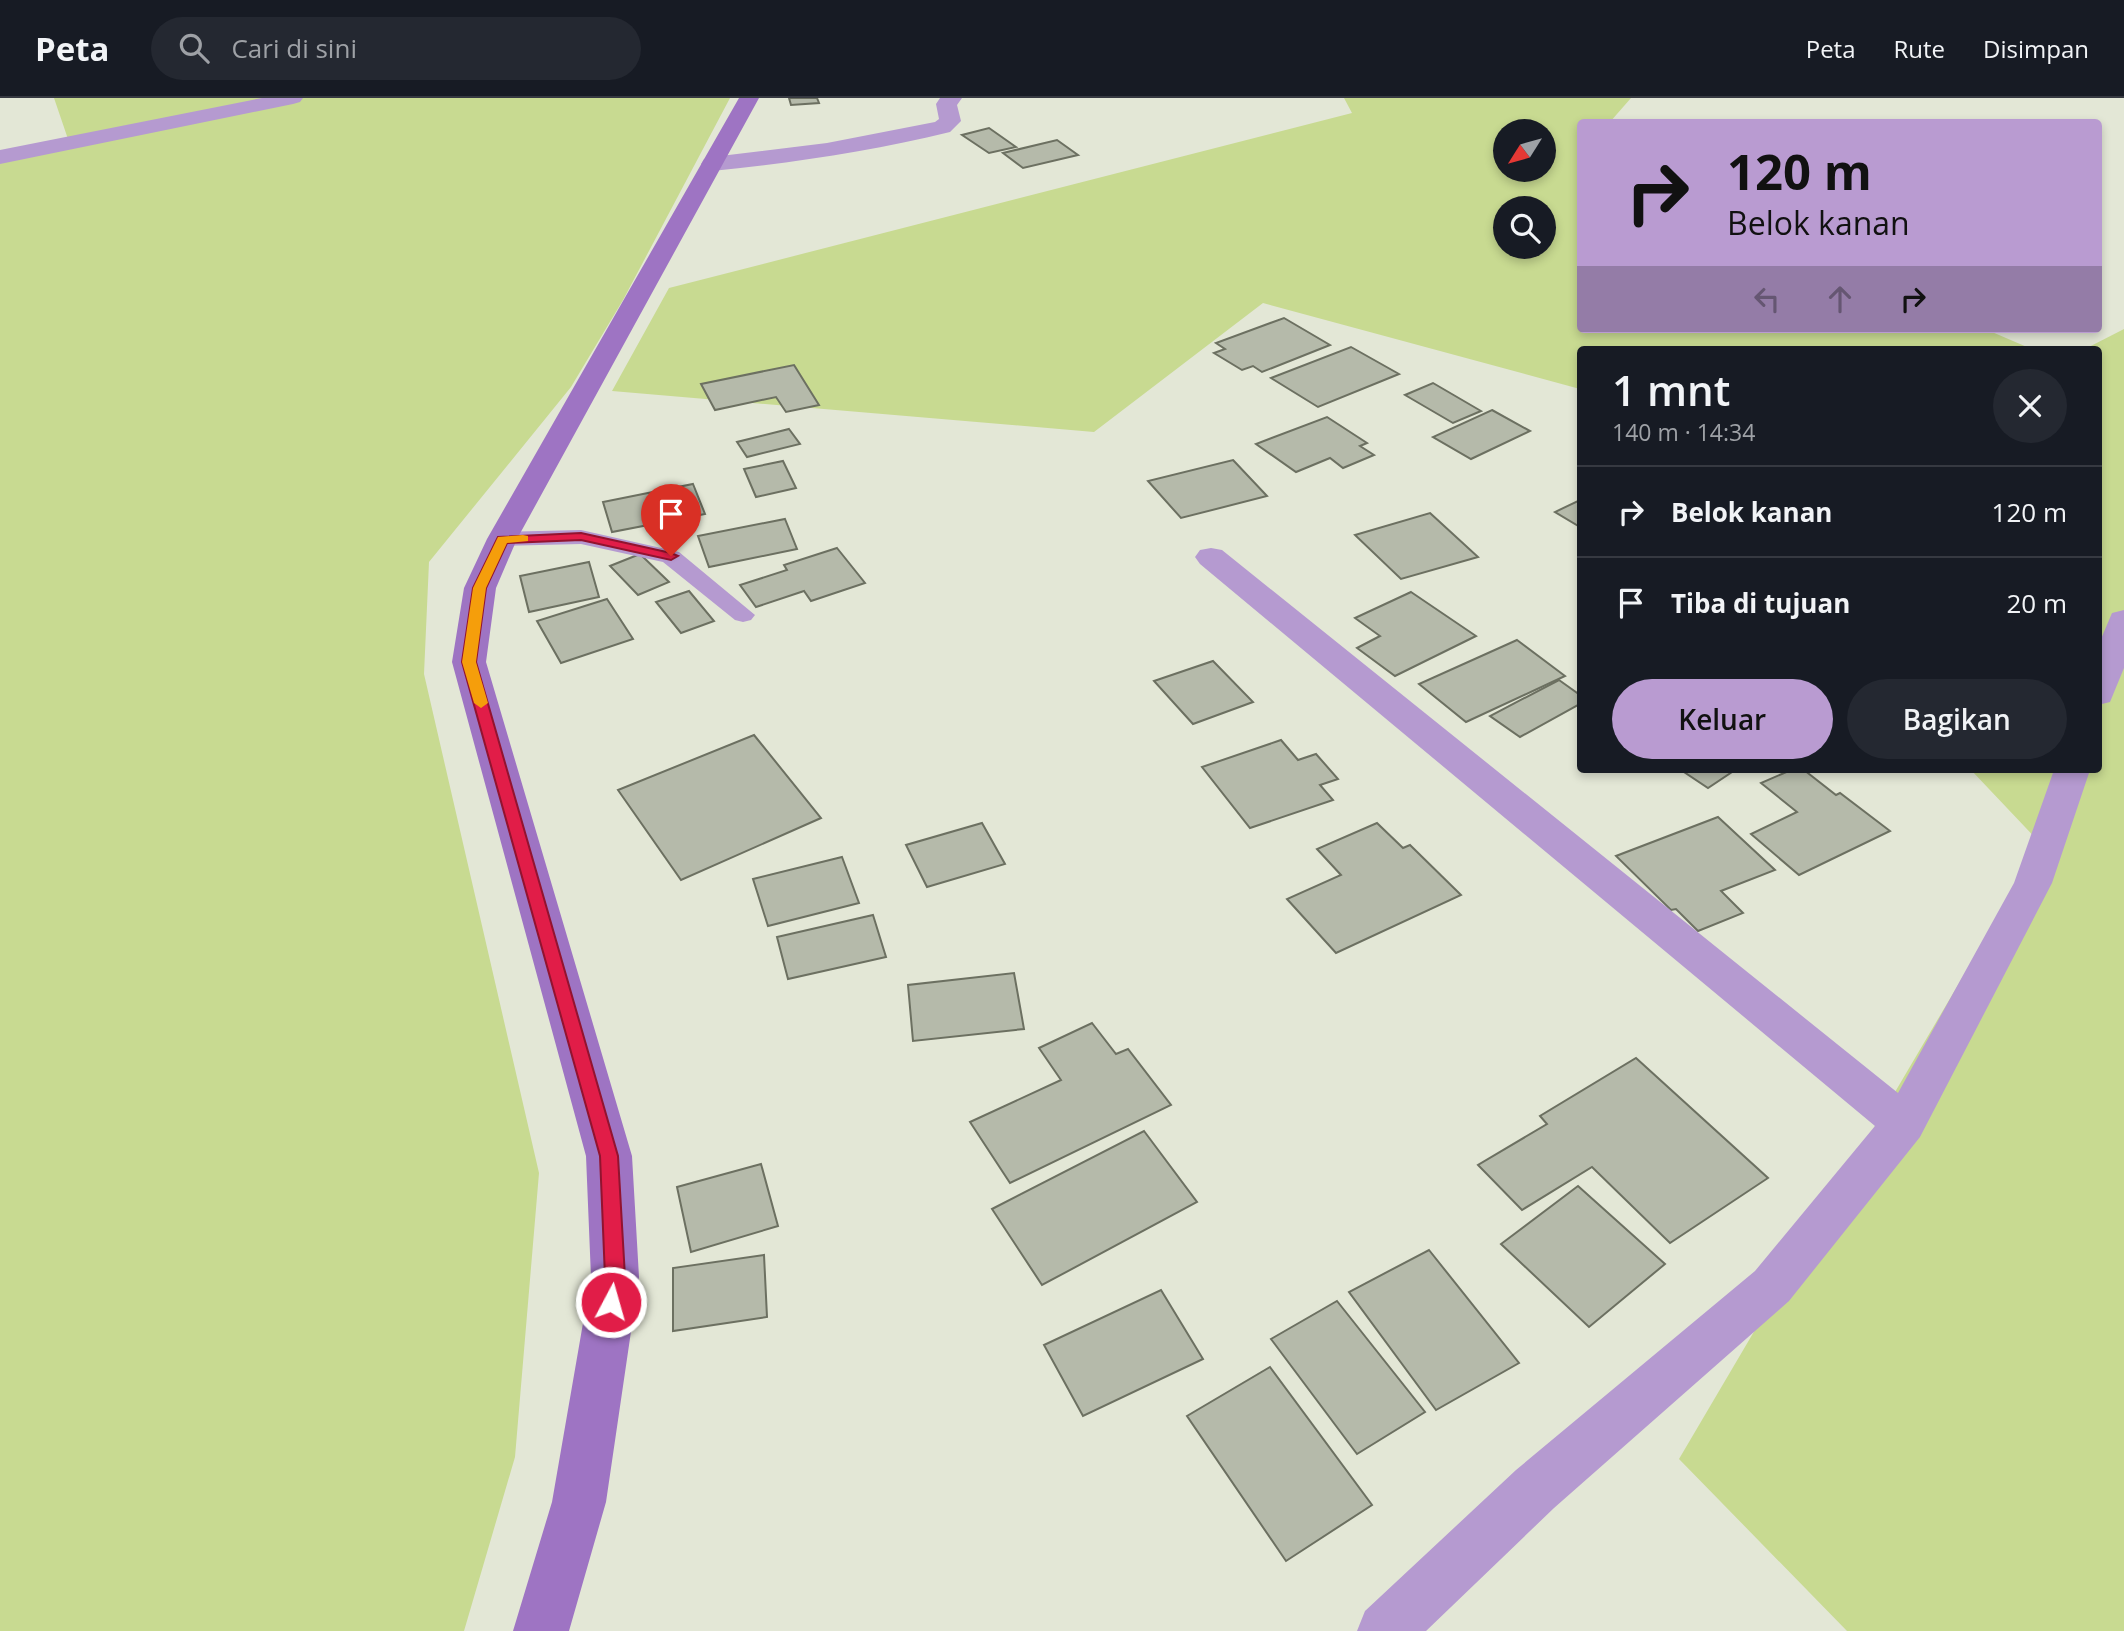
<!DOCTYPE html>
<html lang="id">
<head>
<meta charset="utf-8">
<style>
  body { margin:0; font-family:"Open Sans",sans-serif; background:#242831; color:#f1f3f6; height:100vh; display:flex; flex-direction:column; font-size:26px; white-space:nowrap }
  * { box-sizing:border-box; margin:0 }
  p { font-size:23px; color:#9ea1a6 }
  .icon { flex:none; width:38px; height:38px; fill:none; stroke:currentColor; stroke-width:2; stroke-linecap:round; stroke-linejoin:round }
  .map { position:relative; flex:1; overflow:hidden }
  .panel { position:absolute; left:1577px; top:248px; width:525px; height:427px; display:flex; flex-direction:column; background:#171b24; border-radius:7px; box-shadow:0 4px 10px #0003 }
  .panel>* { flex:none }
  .guide { position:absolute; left:1577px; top:21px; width:525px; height:214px; border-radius:7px; box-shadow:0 4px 10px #0003; background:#b99bd1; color:#111; overflow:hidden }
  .needle { width:46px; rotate:233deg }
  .controls { position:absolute; left:1493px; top:21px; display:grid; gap:14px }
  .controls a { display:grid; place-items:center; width:63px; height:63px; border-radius:50%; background:#171b24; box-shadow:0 4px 10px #0003; font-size:35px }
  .pin { position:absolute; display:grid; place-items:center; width:60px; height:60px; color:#fff; margin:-72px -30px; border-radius:50% 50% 50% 0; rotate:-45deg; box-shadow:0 0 7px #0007 }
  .pin .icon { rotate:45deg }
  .me { position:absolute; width:77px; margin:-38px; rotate:6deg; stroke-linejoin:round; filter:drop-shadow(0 0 5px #0008) }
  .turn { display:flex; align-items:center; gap:24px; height:147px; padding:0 35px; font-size:32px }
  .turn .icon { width:91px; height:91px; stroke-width:2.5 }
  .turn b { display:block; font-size:49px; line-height:60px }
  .lanes { display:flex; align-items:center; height:66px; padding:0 35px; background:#0003; justify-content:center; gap:35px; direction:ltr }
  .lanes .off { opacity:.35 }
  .round { display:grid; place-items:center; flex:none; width:74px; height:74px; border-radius:37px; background:#242831 }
  .headline { display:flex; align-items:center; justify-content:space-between; height:119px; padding:0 35px }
  h1 { font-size:42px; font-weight:600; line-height:52px }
  .primary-button { display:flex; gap:14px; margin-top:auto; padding:14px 35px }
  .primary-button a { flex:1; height:80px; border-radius:42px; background:#b99bd1; color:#111; font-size:28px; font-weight:600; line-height:80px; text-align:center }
  .primary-button a+a { background:#242831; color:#f1f3f6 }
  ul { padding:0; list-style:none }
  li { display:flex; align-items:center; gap:21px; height:91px; padding:0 35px; border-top:2px solid #363941 }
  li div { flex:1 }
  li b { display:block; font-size:26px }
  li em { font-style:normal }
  header { display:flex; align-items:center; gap:42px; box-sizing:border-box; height:98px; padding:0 35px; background:#171b24; border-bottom:2px solid #363941 }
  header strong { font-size:33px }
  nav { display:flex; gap:38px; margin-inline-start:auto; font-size:24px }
  .search { width:490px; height:63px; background:#242831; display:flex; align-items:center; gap:18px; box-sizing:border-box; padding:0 24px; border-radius:38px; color:#9ea1a6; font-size:26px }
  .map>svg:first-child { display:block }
  .green { fill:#c8da91; fill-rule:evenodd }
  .building { fill:#b5baaa; stroke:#6c7061; stroke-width:2 }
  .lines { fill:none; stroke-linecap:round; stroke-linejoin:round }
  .lane { fill:#b59ad0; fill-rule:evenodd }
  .street { fill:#b59ad0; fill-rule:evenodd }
  .secondary { fill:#9e74c3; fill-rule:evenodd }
  .route { fill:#e11d48; stroke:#92132f; stroke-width:2 }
  .slow { fill:#f59e0b }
</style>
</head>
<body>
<header>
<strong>Peta</strong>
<div class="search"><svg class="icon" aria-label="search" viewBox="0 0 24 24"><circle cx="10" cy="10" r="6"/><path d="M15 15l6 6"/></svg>Cari di sini</div>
<nav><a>Peta</a><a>Rute</a><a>Disimpan</a></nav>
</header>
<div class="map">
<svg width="2124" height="1533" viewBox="0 0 2124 1533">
  <rect width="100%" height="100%" fill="#e3e7d6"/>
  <g class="green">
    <path d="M54 0H730L623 202 571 289 429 464 424 576 539 1075 515 1359 464 1533H0V59L69 44Z"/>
    <path d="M1344 0H1631L1610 24H1580V231H1985L2034 252H1580V291L1263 205 1094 334 612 293 669 190 1352 15ZM1505 33H1544V72H1505ZM1505 110H1544V149H1505Z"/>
    <path d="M2124 231V1533H1847L1679 1361 2041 746 1971 672H2098V252H2083Z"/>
  </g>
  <g class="building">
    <path d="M789 0H817L819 5 791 7Z"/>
    <path d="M989 30 1016 49 989 55 962 37Z"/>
    <path d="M1057 42 1078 57 1023 70 1003 55Z"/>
    <path d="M1284 220 1330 247 1262 274 1253 268 1242 272 1214 255 1225 251 1216 245Z"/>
    <path d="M1351 249 1399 276 1318 309 1271 280Z"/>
    <path d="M794 267 819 307 786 314 776 299 715 312 701 286Z"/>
    <path d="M1433 285 1481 313 1453 325 1405 297Z"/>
    <path d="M1492 312 1530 333 1471 361 1433 339Z"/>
    <path d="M1327 319 1367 345 1360 348 1374 357 1343 370 1330 360 1296 374 1256 346Z"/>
    <path d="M789 331 800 346 747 359 737 344Z"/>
    <path d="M1233 362 1267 398 1181 420 1148 383Z"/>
    <path d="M783 363 796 390 756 399 744 371Z"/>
    <path d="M693 386 705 416 612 434 603 404Z"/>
    <path d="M1580 402V429L1555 414Z"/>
    <path d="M1430 415 1478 459 1401 481 1355 437Z"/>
    <path d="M785 421 797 451 709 469 698 438Z"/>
    <path d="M837 450 865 485 811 503 804 493 756 509 740 487 787 472 784 467Z"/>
    <path d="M640 456 669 484 638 497 610 468Z"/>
    <path d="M589 464 599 499 529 514 520 478Z"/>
    <path d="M689 493 714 523 681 535 656 504Z"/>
    <path d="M1411 494 1476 538 1395 578 1357 550 1380 538 1355 520Z"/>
    <path d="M607 501 633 541 561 565 537 523Z"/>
    <path d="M1517 542 1565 578 1466 624 1419 586Z"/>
    <path d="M1213 563 1253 604 1193 626 1154 583Z"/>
    <path d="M1559 582 1580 597V606L1520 639 1490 618Z"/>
    <path d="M754 637 821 720 681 782 618 692Z"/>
    <path d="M1281 642 1298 662 1316 656 1338 681 1320 687 1333 702 1250 730 1202 669Z"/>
    <path d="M1681 672H1735L1708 690Z"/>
    <path d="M1791 672H1804L1836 697 1840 695 1890 733 1799 777 1751 736 1797 714 1761 685Z"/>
    <path d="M1718 719 1775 772 1721 793 1743 815 1698 833 1676 811 1671 812 1616 758Z"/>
    <path d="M982 725 1005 766 927 789 906 747Z"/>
    <path d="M1377 725 1403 750 1410 747 1461 797 1336 855 1287 801 1341 777 1317 751Z"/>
    <path d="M842 759 859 805 768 828 753 781Z"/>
    <path d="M873 817 886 859 788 881 777 839Z"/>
    <path d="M1014 875 1024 931 913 943 908 887Z"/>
    <path d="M1092 925 1116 956 1128 951 1171 1007 1010 1085 970 1024 1061 982 1039 950Z"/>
    <path d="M1636 960 1768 1080 1670 1145 1592 1069 1522 1112 1478 1067 1547 1026 1540 1018Z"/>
    <path d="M1144 1033 1197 1104 1042 1187 992 1111Z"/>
    <path d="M761 1066 778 1128 691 1154 677 1089Z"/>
    <path d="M1578 1088 1665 1166 1589 1229 1501 1146Z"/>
    <path d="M1429 1152 1519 1265 1436 1312 1349 1194Z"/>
    <path d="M764 1157 767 1219 673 1233V1170Z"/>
    <path d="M1161 1192 1203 1261 1083 1318 1044 1247Z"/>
    <path d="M1337 1203 1425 1314 1357 1356 1271 1241Z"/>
    <path d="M1270 1269 1372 1407 1286 1463 1187 1318Z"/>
  </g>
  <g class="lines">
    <path class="lane" d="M581 432 679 454 755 517 751 522 743 524 735 522 663 464 581 446 502 448 494 446 491 441 494 436 502 434Z"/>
    <g class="street">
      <path d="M262 0H303L300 4 293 6 0 66V52Z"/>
      <path d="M940 0H962L957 7 961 23 950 34C872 53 792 65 712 73L704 71 701 66 704 61 712 59 827 45 935 24 939 21 936 6Z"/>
      <path d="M1211 450 1222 452 1898 995 2014 785 2054 672H2090L2052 785 1920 1039 1789 1203 1554 1410 1426 1533H1357L1365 1513 1516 1372 1755 1173 1875 1028 1200 466 1195 459 1200 452Z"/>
      <path d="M2124 512V570L2110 604 2098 607V548L2112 515Z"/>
    </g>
    <path class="secondary" d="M739 0H759L517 441 496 490 486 564 632 1058 639 1179 606 1404 569 1533H513L552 1404 591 1179 586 1058 452 564 464 490 487 441Z"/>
  </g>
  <path class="route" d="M581 435 671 455 678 458 671 462 581 442 507 445 486 490 476 564 618 1058 625 1179 618 1211 611 1213 604 1211 601 1204 605 1179 600 1058 462 564 473 490 498 439Z"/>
  <path class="slow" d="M523 437 528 438V443L507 445 486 490 476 564 488 605 481 610 474 605 462 564 473 490 498 439Z"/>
</svg>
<div class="controls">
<a><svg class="needle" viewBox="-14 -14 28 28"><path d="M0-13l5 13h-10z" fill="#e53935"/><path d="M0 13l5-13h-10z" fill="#9ea1a6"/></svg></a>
<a><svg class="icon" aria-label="search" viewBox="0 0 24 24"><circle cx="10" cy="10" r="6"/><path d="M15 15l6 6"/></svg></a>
</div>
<div class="pin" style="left:671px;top:458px;background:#d93025"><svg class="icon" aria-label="arrive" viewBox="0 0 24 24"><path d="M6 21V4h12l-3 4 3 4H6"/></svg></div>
<svg class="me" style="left:611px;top:1204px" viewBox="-20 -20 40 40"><circle r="17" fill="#e11d48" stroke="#fff" stroke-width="3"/><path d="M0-11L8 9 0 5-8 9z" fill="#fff"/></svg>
<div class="guide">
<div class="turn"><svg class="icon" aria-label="right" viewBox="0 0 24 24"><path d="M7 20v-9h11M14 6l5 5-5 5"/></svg><div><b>120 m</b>Belok kanan</div></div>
<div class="lanes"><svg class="icon off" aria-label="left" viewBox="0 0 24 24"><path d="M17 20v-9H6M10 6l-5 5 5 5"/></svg><svg class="icon off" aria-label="ahead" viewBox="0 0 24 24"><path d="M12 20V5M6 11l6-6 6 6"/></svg><svg class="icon" aria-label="right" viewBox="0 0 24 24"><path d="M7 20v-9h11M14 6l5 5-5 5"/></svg></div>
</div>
<section class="panel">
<div class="headline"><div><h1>1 mnt</h1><p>140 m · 14:34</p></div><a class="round"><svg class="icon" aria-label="close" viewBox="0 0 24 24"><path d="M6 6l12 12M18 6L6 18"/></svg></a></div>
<ul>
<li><svg class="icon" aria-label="right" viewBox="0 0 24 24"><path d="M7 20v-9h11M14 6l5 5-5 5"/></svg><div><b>Belok kanan</b></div><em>120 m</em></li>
<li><svg class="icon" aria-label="arrive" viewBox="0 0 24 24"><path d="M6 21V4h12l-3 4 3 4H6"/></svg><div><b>Tiba di tujuan</b></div><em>20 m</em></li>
</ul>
<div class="primary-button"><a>Keluar</a><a>Bagikan</a></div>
</section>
</div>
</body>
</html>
